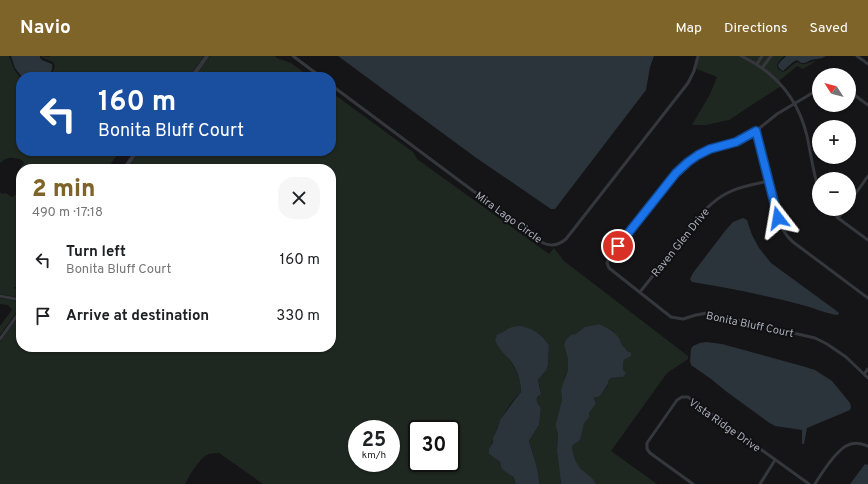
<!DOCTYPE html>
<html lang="en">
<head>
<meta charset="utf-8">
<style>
  body { margin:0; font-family:Overpass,sans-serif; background:#f6f6f6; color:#202124; height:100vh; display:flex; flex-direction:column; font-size:15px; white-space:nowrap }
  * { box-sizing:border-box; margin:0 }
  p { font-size:13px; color:#757577 }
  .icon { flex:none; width:22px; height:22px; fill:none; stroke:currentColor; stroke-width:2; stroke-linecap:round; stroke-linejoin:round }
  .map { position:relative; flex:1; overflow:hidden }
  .drawer { position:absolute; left:16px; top:108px; width:320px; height:188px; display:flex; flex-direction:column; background:#fff; border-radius:16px; box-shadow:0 1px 3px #0004 }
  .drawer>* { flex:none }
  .guide { position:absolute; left:16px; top:16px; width:320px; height:84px; border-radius:16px; box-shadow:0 1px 3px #0004; background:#1a4fa0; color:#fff; overflow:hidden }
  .needle { width:26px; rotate:306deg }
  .controls { position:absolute; left:812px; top:12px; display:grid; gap:8px }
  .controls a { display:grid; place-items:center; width:44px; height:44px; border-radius:50%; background:#fff; box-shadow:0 1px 3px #0004; font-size:20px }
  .speed { position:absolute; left:348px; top:364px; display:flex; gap:8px; font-size:20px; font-weight:700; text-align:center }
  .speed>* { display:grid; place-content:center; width:52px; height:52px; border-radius:50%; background:#fff; box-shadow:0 1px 3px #0004; line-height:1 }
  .speed small { font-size:10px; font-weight:400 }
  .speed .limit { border:2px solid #111; border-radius:6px; background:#fff; color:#111 }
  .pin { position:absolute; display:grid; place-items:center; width:34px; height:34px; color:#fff; margin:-17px; border:2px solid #fff; border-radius:50%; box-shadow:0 1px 4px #0007 }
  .me { position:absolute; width:44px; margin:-22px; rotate:346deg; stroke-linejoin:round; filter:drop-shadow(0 0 3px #0008) }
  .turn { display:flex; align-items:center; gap:14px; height:84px; padding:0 16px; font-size:18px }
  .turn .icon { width:52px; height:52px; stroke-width:2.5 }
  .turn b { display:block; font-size:28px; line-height:34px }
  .round { display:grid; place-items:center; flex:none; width:42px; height:42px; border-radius:16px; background:#f6f6f6 }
  .overview { display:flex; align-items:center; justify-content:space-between; height:68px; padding:0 16px }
  h1 { font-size:24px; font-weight:800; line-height:30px; color:#7f642a }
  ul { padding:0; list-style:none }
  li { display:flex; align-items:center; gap:12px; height:56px; padding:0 16px }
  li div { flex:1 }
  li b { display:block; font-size:15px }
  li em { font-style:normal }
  header { display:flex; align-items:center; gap:24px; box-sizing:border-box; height:56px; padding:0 20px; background:#7f642a; color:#fff }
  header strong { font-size:19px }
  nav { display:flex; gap:22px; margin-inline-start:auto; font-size:14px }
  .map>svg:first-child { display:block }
  .green { fill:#1f2721; fill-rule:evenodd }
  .water { fill:#2b343b }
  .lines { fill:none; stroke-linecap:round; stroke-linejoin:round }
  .minor { stroke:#36373c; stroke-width:3 }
  .tertiary { stroke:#36373c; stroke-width:4 }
  .route-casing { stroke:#114b97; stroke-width:10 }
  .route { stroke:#1a73e8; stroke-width:7 }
  .labels { text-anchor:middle; stroke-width:4; stroke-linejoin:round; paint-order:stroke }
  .street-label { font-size:11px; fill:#a7acb8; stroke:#111012 }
</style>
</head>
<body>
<header>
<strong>Navio</strong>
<nav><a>Map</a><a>Directions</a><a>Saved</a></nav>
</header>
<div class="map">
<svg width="868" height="428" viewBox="0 0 868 428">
  <rect width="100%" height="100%" fill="#151517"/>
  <g class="green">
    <path d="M0 0H9L14 13 21 23V95H120L107 113H32V111L28 113H21V119L17 121V117L24 107 22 104C12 101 8 100 0 107Z"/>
    <path d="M42 0 49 1 50 0H204L189 21H47C52 17 57 12 53 6L41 1Z"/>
    <path d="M210 0H275L277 2 291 7 310 21H194Z"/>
    <path d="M698 0H784L779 5 777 9 778 13 783 16C788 14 792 8 797 6 806 11 807 6 816 5L803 13 797 10 779 25 781 30 729 64 706 69H692L710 38 717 21 694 12Z"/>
    <path d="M331 36 413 96 417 103 549 198 554 192 564 205 688 300V303L667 317 611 395 657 428H596L593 423 580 412 575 404 572 392 573 389 576 387 584 367 587 364 589 361V357L596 346 594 342 600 340 608 329V325L611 322 623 321V315L622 311 623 309 624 304 629 301 625 292 621 288 614 276 612 274 599 268 589 270 583 273 564 289 568 303V314L565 320 563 328 561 335 562 344 556 367V372L558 378 557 395 561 428H539C538 414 534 399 529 385L539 369 541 352C535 343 536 345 541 336L538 324 542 319 548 308 549 289 542 282 539 278 505 274 496 282C497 292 506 298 511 306 517 315 521 326 521 336 509 347 501 362 495 377 494 380 494 383 492 386 491 391 489 393 489 398 500 405 511 416 516 428H263L219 397C216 397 212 397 209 398 199 402 190 419 185 428H0V286L21 257V291H331V113H127L140 95H331ZM357 373H391V407H357ZM417 373H451V407H417Z"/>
    <path d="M21 133V229L13 232 21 233V242L0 238V136L2 138 6 137 10 140 13 141Z"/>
    <path d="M0 242 21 246V250L0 279V270L12 254 8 249 0 248Z"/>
  </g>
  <g class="water">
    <path d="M11 0H40V2L42 4 52 8C55 24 32 21 22 21L15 12Z"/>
    <path d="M338 0H654L650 11 646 34 555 153H551L475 101Z"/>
    <path d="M786 0H826L822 2 811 4 805 7H801L797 4 793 6 783 15 779 12 778 9 780 6Z"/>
    <path d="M743 162 747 164 752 179 759 192 771 207 834 253 839 257 838 259C827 258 817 253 806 250 768 240 730 232 692 226L690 223 693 217 725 175 733 166Z"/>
    <path d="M599 268C608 272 614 274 620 284 620 285 620 286 621 287 623 291 625 291 627 295L631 297V300L624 304C623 310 621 313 626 317L623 321 611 322 608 325V328L600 340 594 342 596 347 589 357V361L587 364 584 367 580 384 573 389 572 392 575 404 580 412 593 423 596 428H561L557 395 558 378 556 372V367L562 344 561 335 563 327 568 314V303L564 289 566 284 571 279 576 278 585 271Z"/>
    <path d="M520 270C534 272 541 279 549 289L548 308 546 315H545L542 319 538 324 541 338C533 343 538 347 541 352L539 369 529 385C533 398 539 415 539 428H516L513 421 502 413 500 406 489 398V393L493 386V382L498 371 500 364 516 342 521 336C521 325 517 313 510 304 504 298 498 292 495 284L497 280 496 279C500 278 502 276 506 274 511 271 515 270 520 270Z"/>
    <path d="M706 286 722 288 802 310 815 314 832 325 850 347 851 351 850 354 807 372 804 388H802V374L775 370 768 366 727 336 711 323 691 309 690 305 691 293 693 290 700 287Z"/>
    <path d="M865 408 868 409V428H850Z"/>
  </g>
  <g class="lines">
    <g class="minor">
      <path d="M293 0 321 21"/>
      <path d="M741 0C775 16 798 42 807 80 811 98 813 117 819 134"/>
      <path d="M857 0 868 8"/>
      <path d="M757 8 762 0"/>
      <path d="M762 12 771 0"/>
      <path d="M331 29 543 187C552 191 559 189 566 183L688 27 694 15 698 0"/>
      <path d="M819 33 777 58 756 75 735 86 710 93 698 99 688 106 676 117 609 202 607 207 609 212 671 261 683 263 696 259 707 257 815 282 827 288 846 301 868 322"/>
      <path d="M849 35 868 49"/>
      <path d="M756 75 778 162C781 172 785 179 793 186L868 242"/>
      <path d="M849 147 868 120"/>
      <path d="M830 153 838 162 868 184"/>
      <path d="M838 162 845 153"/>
      <path d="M640 236 705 154C725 133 741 131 769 125"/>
      <path d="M0 240 21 244"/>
      <path d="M0 283 21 254"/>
      <path d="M864 318 868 313"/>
      <path d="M693 428 650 397 647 393V387L677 344 682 341H688L809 428"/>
      <path d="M760 428 775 404"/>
      <path d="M815 428C819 421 824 414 829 407 840 393 849 382 868 390"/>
    </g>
    <g class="tertiary">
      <path d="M192 21 207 0"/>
      <path d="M124 113 137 95"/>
    </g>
  </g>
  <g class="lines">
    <defs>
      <path id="route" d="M618 190 676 117 688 106 698 99 710 93 736 86 756 75 778 162"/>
    </defs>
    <use href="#route" class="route-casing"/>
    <use href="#route" class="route"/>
  </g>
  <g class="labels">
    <g class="street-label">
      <text transform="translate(509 161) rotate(36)" y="4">Mira Lago Circle</text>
      <text transform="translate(680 186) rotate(-51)" y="4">Raven Glen Drive</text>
      <text transform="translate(750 268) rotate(12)" y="4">Bonita Bluff Court</text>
      <text transform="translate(725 369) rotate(35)" y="4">Vista Ridge Drive</text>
    </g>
  </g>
</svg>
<div class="controls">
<a><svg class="needle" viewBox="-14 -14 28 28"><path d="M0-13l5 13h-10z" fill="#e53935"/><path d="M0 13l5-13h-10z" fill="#757577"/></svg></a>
<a>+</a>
<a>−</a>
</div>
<div class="speed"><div>25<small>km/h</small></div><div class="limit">30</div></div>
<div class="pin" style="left:618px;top:190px;background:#d93025"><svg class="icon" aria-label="arrive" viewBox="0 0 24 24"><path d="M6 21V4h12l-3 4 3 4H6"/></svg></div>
<svg class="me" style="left:778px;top:162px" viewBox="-20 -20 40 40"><path d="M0-17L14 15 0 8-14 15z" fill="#1a73e8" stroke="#fff" stroke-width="4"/></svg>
<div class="guide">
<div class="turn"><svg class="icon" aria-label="left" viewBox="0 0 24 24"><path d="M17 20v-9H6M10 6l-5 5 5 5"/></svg><div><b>160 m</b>Bonita Bluff Court</div></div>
</div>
<section class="drawer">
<div class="overview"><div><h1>2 min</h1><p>490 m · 17:18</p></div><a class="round"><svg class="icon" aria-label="close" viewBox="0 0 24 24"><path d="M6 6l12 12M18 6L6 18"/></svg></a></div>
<ul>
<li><svg class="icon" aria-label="left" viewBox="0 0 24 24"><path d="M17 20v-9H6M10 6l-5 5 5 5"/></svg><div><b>Turn left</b><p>Bonita Bluff Court</p></div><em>160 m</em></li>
<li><svg class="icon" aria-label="arrive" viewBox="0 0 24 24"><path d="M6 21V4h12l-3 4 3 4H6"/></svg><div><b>Arrive at destination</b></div><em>330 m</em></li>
</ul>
</section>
</div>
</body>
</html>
